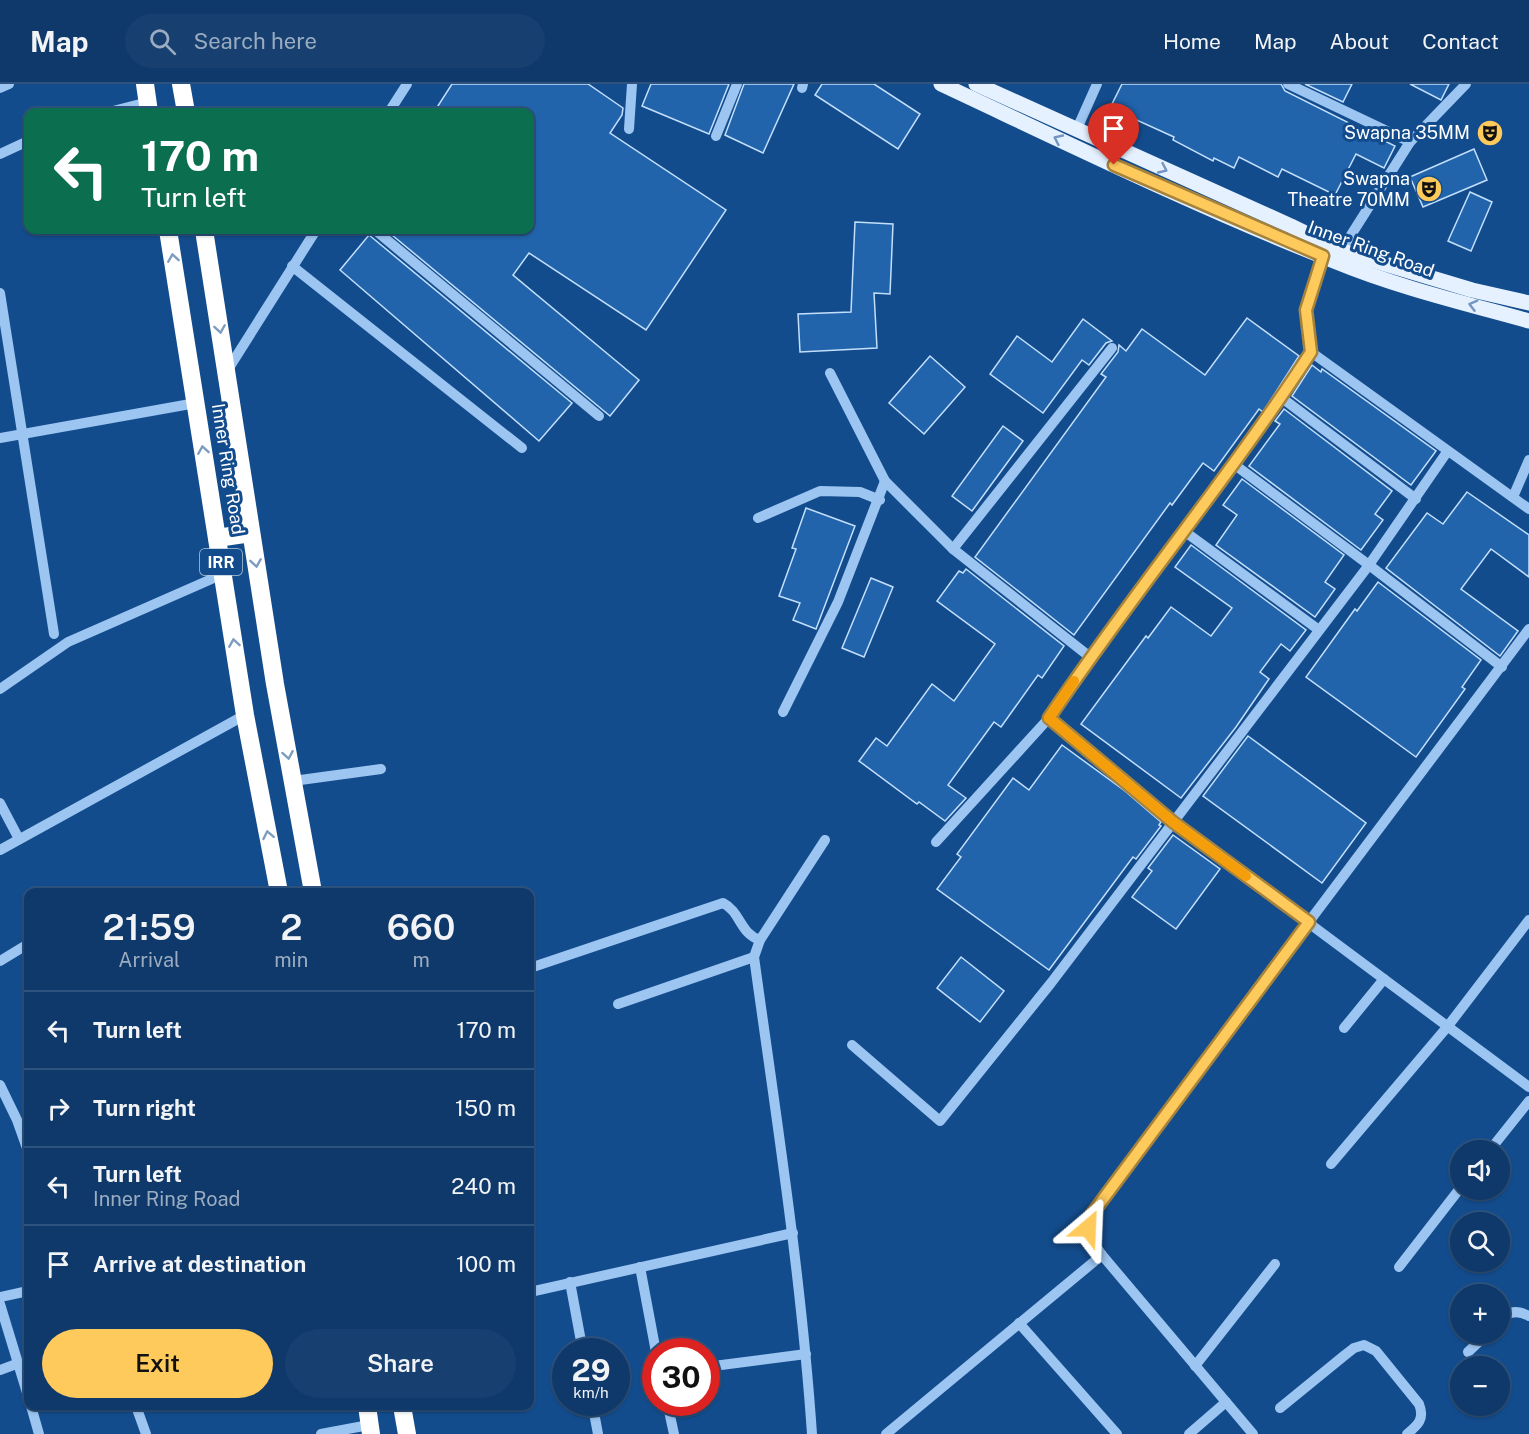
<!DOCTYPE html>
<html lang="en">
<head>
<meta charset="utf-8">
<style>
  body { margin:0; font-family:"Public Sans",sans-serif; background:#174070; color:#f1f3f6; height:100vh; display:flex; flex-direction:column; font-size:22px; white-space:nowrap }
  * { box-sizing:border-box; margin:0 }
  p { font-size:20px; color:#9bacc1 }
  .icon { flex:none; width:33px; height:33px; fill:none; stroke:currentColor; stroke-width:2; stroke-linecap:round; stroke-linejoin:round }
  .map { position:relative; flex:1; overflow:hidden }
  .details { position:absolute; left:24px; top:804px; width:510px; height:522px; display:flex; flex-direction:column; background:#0e396a; border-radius:12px; box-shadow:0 2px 4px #0004,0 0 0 2px #2e537e }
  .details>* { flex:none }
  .banner { position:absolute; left:24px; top:24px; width:510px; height:126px; border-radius:12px; box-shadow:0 2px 4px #0004,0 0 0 2px #2e537e; background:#0b6e4f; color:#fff; overflow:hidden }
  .tools { position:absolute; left:1450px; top:1056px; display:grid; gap:12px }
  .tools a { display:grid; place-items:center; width:60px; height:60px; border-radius:50%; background:#0e396a; box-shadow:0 2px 4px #0004,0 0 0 2px #2e537e; font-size:30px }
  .speed { position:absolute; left:552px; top:1254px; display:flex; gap:12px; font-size:30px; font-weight:700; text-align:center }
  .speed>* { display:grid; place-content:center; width:78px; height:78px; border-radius:50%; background:#0e396a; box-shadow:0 2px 4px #0004,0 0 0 2px #2e537e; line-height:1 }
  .speed small { font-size:15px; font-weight:400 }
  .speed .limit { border:9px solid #d22; background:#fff; color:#111 }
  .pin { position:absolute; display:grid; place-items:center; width:51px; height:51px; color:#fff; margin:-62px -26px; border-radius:50% 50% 50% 0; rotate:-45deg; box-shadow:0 0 6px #0007 }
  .pin .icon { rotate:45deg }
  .me { position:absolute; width:66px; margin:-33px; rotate:26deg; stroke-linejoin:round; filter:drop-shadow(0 0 4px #0008) }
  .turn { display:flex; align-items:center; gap:21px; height:126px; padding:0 18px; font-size:27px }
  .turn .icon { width:78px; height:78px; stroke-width:2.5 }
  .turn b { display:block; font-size:42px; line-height:51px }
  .eta { display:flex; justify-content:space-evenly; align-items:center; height:102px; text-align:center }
  .eta b { font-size:36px; font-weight:600; line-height:42px }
  .primary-button { display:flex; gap:12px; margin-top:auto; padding:12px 18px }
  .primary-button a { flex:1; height:69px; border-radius:36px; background:#ffca5c; color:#111; font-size:24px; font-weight:600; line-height:69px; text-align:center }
  .primary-button a+a { background:#174070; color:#f1f3f6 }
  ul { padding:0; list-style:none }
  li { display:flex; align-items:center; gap:18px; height:78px; padding:0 18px; border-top:2px solid #2e537e }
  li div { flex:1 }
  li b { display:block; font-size:22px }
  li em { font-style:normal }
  header { display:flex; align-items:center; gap:36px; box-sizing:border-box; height:84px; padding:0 30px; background:#0e396a; border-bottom:2px solid #2e537e }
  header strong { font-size:28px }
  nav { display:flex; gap:33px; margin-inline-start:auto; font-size:21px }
  .search { width:420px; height:54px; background:#174070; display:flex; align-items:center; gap:15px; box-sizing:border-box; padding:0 21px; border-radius:33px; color:#9bacc1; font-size:22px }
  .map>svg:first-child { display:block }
  .building { fill:#2164ac; stroke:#c3dffc; stroke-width:1.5 }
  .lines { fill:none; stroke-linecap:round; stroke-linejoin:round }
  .minor { stroke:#9cc5f1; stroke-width:10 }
  .major { stroke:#e6f1ff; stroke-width:15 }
  .highway { stroke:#fff; stroke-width:18 }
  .oneway { stroke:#7296c0 }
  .oneway2 { stroke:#7d9dc0 }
  .route-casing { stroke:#a6833c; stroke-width:15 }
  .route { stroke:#ffca5c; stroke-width:10 }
  .slow { stroke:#f59e0b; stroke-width:10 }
  .labels { text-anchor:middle; stroke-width:6; stroke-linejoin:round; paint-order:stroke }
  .shield { fill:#134c8d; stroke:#b8c9dd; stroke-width:1.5 }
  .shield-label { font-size:16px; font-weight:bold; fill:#fff }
  .poi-label { font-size:18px; fill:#fff; stroke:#134c8d; text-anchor:end }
  .street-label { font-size:18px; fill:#fff; stroke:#134c8d }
</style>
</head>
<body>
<header>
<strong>Map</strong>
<div class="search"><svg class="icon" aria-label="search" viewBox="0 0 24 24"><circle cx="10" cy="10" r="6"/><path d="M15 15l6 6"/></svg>Search here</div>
<nav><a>Home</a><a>Map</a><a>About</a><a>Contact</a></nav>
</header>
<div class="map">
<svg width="1529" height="1350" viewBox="0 0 1529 1350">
  <rect width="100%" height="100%" fill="#134c8d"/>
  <g class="building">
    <path d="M452 0H588L623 24 622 31 610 49 726 126 646 246 529 169 513 191 639 296 610 332 386 146H530V28H434Z"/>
    <path d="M651 0H729L709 50 642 22Z"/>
    <path d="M744 0H794L763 69 725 51Z"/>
    <path d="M822 0H874L920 30 898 65 815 11Z"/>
    <path d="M1122 0H1281L1285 7 1395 62 1384 84 1356 70 1335 111 1282 85 1278 93 1239 73 1234 84 1214 74 1213 77 1173 56 1174 53 1110 24Z"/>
    <path d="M1305 0H1352L1343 18Z"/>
    <path d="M1410 0H1449L1441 16Z"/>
    <path d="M1474 65 1487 96 1423 123 1410 93Z"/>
    <path d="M1470 108 1492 118 1471 167 1448 157Z"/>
    <path d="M855 138 893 140 890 210 874 209 877 264 800 268 798 230 851 228Z"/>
    <path d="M369 151 572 319 539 357 340 186Z"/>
    <path d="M1247 234 1299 272 1263 328 1259 325 1214 387 1203 379 1172 421 1170 419 1074 551 975 473 1106 293 1101 290 1118 268 1119 261 1126 267 1142 245 1205 291Z"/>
    <path d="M1083 235 1112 257 1106 259 1089 281 1082 276 1043 329 990 290 1017 252 1052 278Z"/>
    <path d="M930 272 965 303 924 350 889 319Z"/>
    <path d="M1312 281 1321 288 1322 285 1436 367 1411 401 1292 312Z"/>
    <path d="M1284 325 1392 407 1375 430 1383 436 1361 466 1249 382 1280 340 1275 337Z"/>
    <path d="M1003 342 1023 357 972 427 952 412Z"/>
    <path d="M1242 395 1344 471 1325 498 1335 505 1315 533 1216 461 1237 431 1223 421Z"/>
    <path d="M1467 408 1529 451V493L1491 465 1461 505 1518 547 1500 572 1386 484 1427 429 1443 440Z"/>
    <path d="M806 424 855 442 816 545 793 536 800 519 779 512 796 465 792 464Z"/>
    <path d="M1191 461 1306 546 1290 567 1281 560 1260 588 1269 595 1236 643 1181 714 1081 640 1146 552 1148 554 1171 523 1211 552 1232 524 1175 483Z"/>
    <path d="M966 485 1064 562 1042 594 1038 591 1001 643 994 638 948 701 966 714 945 737 919 718 917 720 859 677 876 654 887 662 932 600 954 617 995 560 937 517 959 487 963 489Z"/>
    <path d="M871 494 893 503 864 573 842 564Z"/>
    <path d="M1378 498 1481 576 1462 603 1465 605 1416 673 1306 593 1355 525 1357 527Z"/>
    <path d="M1248 652 1366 739 1322 799 1203 712Z"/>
    <path d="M1062 661 1125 707 1161 738 1159 741 1161 742 1136 775 1133 773 1049 886 937 805 961 773 957 770 1013 694 1029 706Z"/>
    <path d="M1173 751 1220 785 1176 845 1132 813 1152 787 1148 784Z"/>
    <path d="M961 873 1004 907 980 938 937 904Z"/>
  </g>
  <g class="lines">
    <g class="minor">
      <path d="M1288 0 1410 58"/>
      <path d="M0 4 9 0"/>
      <path d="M802 4 803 0"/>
      <path d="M109 28 148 18"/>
      <path d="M389 28 407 0"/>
      <path d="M629 45 632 0"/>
      <path d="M1076 47 1097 0"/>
      <path d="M716 52 737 0"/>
      <path d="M0 70 28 57"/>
      <path d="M375 146 599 332"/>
      <path d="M1339 170 1410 58 1466 0"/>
      <path d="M292 182 522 364"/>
      <path d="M0 209 54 550"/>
      <path d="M1311 268 1529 425"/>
      <path d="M227 287 316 146"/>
      <path d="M830 289 885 397 953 465 1090 573"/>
      <path d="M1282 314 1416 415"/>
      <path d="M0 354 196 319"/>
      <path d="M1235 381 1369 481 1502 583"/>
      <path d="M1513 413 1529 376"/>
      <path d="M758 434 820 407 860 408 880 416"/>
      <path d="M1184 447 1319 546"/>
      <path d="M953 465 1112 264"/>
      <path d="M0 605 68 558 223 490"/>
      <path d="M783 628 838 518 885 397"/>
      <path d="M1049 634 1173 738 1529 1003"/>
      <path d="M293 697 381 685"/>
      <path d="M0 719 19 755"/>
      <path d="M936 758 1049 634 1090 573 1235 381 1282 314 1311 268 1307 226 1323 172"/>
      <path d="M0 766 245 631"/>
      <path d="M0 877 28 860"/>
      <path d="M530 884 723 819C741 828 739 849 760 856"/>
      <path d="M618 920 754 873"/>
      <path d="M1344 944 1384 895"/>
      <path d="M852 961 940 1037 1051 899 1369 481 1447 368"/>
      <path d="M0 1001 17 1036 28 1067"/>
      <path d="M1490 1066 1529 1017"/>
      <path d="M1331 1080 1448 942 1529 836"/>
      <path d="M640 1183 656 1268"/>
      <path d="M1399 1183 1461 1103"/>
      <path d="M570 1198 583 1268"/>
      <path d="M530 1208 793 1149"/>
      <path d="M0 1213 28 1207"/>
      <path d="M0 1220 28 1312"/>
      <path d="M1500 1236C1508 1227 1518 1226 1529 1232"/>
      <path d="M1019 1239 1117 1350"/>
      <path d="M1468 1268 1487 1250"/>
      <path d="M1195 1282 1275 1180"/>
      <path d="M706 1283 806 1270"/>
      <path d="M0 1286 19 1279"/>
      <path d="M592 1318 598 1350"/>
      <path d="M667 1318 674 1350"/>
      <path d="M31 1322 39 1350"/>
      <path d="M136 1322 146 1350"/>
      <path d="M1280 1324 1345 1271 1354 1264 1364 1261 1376 1267 1419 1320C1425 1335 1418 1341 1407 1350"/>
      <path d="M321 1350 369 1341"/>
      <path d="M812 1350C801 1190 776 1032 754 873L760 856 825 756"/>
      <path d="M886 1350 1102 1171"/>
      <path d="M1189 1350 1226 1318"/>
      <path d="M1253 1350 1102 1171C1090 1154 1086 1151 1091 1130L1187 1000 1529 545"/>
    </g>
    <g class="major">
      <path d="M941 0C1071 61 1200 124 1334 177 1397 203 1464 219 1529 237"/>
      <path d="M976 0 1291 142 1342 167 1472 206 1529 219"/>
    </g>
    <g class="highway">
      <path d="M145 0 149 28"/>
      <path d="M181 0 186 28"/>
      <path d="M168 146 245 631 279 808"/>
      <path d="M204 146 275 600 313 808"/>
      <path d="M217 454 251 449"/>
      <path d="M367 1322 371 1350"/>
      <path d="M402 1322 407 1350"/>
    </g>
  </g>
  <defs><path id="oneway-chevron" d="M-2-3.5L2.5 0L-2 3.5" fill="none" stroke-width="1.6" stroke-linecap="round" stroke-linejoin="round" transform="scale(1.5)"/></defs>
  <g class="oneway">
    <use href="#oneway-chevron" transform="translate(1058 55) rotate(-155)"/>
    <use href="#oneway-chevron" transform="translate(1163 85) rotate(25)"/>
    <use href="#oneway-chevron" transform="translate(1473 221) rotate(-165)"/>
  </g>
  <g class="oneway2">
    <use href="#oneway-chevron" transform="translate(173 174) rotate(-99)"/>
    <use href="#oneway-chevron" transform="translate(220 245) rotate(81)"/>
    <use href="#oneway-chevron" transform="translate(203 366) rotate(-99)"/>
    <use href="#oneway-chevron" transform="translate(256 479) rotate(81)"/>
    <use href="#oneway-chevron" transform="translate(234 559) rotate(-99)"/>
    <use href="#oneway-chevron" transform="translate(288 671) rotate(80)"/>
    <use href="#oneway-chevron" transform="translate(268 751) rotate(-101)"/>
  </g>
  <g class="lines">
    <defs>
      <path id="route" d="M1088 1144 1092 1130 1309 838 1173 738 1049 634C1133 509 1229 394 1311 268L1306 226 1323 172 1114 81"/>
    </defs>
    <use href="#route" class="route-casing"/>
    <use href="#route" class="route"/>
    <path class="slow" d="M1074 597 1049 634 1173 738 1246 792"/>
  </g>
  <defs>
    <symbol id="theatre-disc" viewBox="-11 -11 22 22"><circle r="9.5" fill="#ffca5c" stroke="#134c8d"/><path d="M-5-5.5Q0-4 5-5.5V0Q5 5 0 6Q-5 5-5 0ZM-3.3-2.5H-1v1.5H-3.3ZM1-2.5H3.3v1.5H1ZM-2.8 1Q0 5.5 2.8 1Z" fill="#111"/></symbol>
  </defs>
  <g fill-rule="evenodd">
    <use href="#theatre-disc" x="1475" y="34" width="30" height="30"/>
    <use href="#theatre-disc" x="1414" y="90" width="30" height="30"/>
  </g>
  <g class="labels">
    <rect class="shield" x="200" y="465" width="42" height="26" rx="4.5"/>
    <g class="shield-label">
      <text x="221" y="484">IRR</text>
    </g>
    <g class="poi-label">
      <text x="1470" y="55">Swapna 35MM</text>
      <text x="1410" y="101">Swapna<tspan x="1410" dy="21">Theatre 70MM</tspan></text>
    </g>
    <g class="street-label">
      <text transform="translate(1371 165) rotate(20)" y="6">Inner Ring Road</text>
      <text transform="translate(228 385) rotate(81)" y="6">Inner Ring Road</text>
    </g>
  </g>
</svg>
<div class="tools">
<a><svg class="icon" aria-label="sound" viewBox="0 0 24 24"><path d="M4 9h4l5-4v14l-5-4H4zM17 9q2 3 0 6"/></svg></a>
<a><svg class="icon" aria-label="search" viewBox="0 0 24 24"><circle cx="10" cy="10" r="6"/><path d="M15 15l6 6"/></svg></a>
<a>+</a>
<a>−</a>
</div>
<div class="speed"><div>29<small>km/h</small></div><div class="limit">30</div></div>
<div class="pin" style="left:1114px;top:81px;background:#d93025"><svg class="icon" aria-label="arrive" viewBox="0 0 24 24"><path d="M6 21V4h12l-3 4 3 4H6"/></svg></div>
<svg class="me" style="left:1088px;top:1144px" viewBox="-20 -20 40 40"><path d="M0-17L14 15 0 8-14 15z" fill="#ffca5c" stroke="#fff" stroke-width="4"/></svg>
<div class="banner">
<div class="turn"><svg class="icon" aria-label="left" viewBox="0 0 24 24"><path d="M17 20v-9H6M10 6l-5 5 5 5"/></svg><div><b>170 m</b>Turn left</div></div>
</div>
<section class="details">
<div class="eta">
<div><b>21:59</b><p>Arrival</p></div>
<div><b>2</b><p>min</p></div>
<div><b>660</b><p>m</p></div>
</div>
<ul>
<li><svg class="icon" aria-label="left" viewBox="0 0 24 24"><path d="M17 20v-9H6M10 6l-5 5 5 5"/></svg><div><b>Turn left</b></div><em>170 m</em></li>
<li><svg class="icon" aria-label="right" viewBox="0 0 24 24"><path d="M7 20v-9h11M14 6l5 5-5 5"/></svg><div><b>Turn right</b></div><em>150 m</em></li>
<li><svg class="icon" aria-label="left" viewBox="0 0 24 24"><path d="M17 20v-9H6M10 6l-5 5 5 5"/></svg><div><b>Turn left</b><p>Inner Ring Road</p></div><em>240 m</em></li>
<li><svg class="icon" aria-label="arrive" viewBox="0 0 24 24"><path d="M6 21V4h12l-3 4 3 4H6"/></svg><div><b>Arrive at destination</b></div><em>100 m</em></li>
</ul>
<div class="primary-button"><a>Exit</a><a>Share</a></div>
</section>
</div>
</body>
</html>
